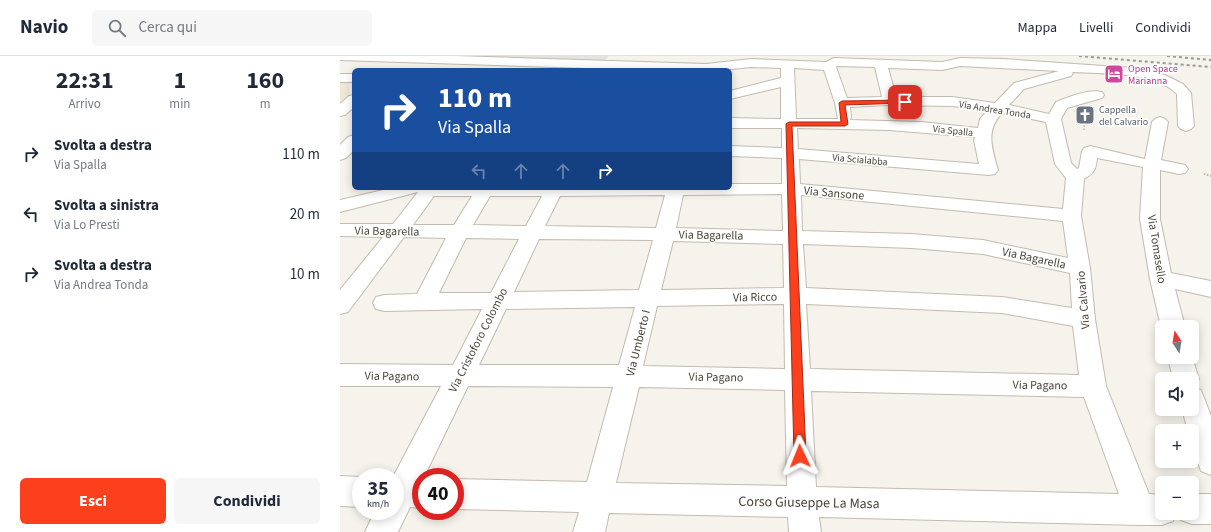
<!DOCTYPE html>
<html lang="it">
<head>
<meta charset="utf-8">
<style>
  body { margin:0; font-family:"Source Sans 3",sans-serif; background:#f6f6f7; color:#1f2937; height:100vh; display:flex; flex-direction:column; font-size:15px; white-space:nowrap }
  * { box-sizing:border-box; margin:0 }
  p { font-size:13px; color:#747a83 }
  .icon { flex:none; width:22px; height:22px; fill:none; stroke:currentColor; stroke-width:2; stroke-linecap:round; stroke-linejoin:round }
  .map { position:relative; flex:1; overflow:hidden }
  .sheet { display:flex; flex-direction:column; background:#fff; width:340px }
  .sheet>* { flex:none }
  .banner { position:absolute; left:12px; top:12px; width:380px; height:122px; border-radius:6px; box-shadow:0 2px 10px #0003; background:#1a4fa0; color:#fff; overflow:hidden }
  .needle { width:26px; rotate:348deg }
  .controls { position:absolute; left:815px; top:264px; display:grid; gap:8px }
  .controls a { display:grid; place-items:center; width:44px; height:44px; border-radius:6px; background:#fff; box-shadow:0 2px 10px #0003; font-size:20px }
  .speed { position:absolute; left:12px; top:412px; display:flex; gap:8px; font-size:20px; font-weight:700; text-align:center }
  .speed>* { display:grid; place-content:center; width:52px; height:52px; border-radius:50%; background:#fff; box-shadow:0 2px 10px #0003; line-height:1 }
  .speed small { font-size:10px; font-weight:400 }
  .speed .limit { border:6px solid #d22; background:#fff; color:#111 }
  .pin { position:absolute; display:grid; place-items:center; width:34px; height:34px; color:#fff; margin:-17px; border-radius:8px; box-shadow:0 2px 6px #0006 }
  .me { position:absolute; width:44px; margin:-22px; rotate:358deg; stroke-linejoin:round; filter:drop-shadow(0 0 3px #0008) }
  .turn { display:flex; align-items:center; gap:14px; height:84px; padding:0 20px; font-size:18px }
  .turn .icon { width:52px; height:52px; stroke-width:2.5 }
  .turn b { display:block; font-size:28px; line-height:34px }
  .lanes { display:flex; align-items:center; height:38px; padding:0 20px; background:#0003; justify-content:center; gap:20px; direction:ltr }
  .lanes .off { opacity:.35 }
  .eta { display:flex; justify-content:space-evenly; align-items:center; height:68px; text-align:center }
  .eta b { font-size:24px; font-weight:700; line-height:28px }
  .action { display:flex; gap:8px; margin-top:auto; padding:8px 20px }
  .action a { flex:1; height:46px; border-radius:6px; background:#fc3f1d; color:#fff; font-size:16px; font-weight:700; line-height:46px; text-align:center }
  .action a+a { background:#f6f6f7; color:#1f2937 }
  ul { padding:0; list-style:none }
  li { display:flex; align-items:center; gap:12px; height:60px; padding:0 20px }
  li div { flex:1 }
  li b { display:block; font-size:15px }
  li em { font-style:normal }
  header { display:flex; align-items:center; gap:24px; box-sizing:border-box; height:56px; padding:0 20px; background:#fff; border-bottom:1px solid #e0e1e3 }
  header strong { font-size:19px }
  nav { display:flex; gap:22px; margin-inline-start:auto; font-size:14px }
  .search { width:280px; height:36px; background:#f6f6f7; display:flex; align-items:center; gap:10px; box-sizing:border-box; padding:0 14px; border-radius:6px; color:#747a83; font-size:15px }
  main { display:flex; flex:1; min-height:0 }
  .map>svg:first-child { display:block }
  .education { fill:#efe8d6 }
  .parking { fill:#e5e3e0 }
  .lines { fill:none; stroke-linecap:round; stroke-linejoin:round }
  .minor-casing { stroke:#c2bbae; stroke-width:2 }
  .path-far1 { stroke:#c4b79f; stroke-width:1.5; stroke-dasharray:1.5 1.5; stroke-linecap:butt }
  .path { stroke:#c4b79f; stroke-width:2; stroke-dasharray:1.5 1.5; stroke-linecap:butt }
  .minor { fill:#fff; fill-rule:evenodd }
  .rail { stroke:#9a9a9a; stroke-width:2; stroke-dasharray:3 3; stroke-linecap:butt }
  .route { fill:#fc3f1d; stroke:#a42913 }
  .labels { text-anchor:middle; stroke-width:3.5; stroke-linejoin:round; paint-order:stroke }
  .far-hotel-label { font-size:10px; fill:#b23c85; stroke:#fff; text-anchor:start }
  .far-street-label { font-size:10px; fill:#4b4439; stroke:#fff }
  .far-worship-label { font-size:10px; fill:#5b616d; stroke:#fff; text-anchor:start }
  .street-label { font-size:12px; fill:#4b4439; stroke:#fff }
  .near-street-label { font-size:14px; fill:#4b4439; stroke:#fff }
</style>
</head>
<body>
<header>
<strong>Navio</strong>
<div class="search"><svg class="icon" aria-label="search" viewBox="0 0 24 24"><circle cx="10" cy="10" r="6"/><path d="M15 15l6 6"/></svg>Cerca qui</div>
<nav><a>Mappa</a><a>Livelli</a><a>Condividi</a></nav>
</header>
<main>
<section class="sheet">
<div class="eta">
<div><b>22:31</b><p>Arrivo</p></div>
<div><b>1</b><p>min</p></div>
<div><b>160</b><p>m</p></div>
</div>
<ul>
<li><svg class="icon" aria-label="right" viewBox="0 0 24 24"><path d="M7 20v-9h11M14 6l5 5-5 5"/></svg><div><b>Svolta a destra</b><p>Via Spalla</p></div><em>110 m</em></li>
<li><svg class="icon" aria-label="left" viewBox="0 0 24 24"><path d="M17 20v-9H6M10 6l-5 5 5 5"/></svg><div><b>Svolta a sinistra</b><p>Via Lo Presti</p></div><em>20 m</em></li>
<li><svg class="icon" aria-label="right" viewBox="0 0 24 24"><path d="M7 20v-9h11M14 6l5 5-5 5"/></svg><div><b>Svolta a destra</b><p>Via Andrea Tonda</p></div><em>10 m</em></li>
</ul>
<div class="action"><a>Esci</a><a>Condividi</a></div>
</section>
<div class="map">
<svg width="871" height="476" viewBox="0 0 871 476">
  <rect width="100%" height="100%" fill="#f6f3ec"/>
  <path class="education" d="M8 26 10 41 0 50V27Z"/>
  <path class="parking" d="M118 0H269L265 4H237L235 6 116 2Z"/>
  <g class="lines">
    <defs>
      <g id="minor">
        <path d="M0 0H116L366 8 411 3 486 6 494 2 602 6 620 2 663 3 793 12 825 19 843 28 851 37 854 70 851 73 846 75 841 73 838 70 837 38C815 15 762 18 732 16L733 17 731 20 684 33 669 49 709 58 716 46C729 41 748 33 762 36L764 39 762 42 727 52 721 63 731 107 737 113 739 112 742 95 744 92 750 90 805 103 812 66 815 63 820 61 825 63 828 66 821 104 845 109 848 113 845 117 839 118 820 114V163L831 217 871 225V241L835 233 845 271H822V272L821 271 810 223 800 163 803 111 757 102C756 114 754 117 744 123L741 160 750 212 755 263 766 330 809 438 822 439V457H836L833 465 822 469H800L479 461 481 476H449L448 461 269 457 265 476H233L239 456 115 453V423L247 426 273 331 128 330 84 421H81V452L70 451 58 476H25L35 455H55V421H53L101 330H0V308L113 309 142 253 44 255 36 253 33 247 36 241 44 239 77 238 106 182 64 181 8 256 0 258V234L43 181 0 180V168H53L78 136 0 156V144L52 132H390V128H442V102L390 100V90L442 92V72H390V62L441 63V31L390 43V35L441 22V12L411 11 383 14H309L0 4ZM497 10 535 11 542 41 507 42 496 11ZM620 10 719 15 674 27 655 47 612 41H556L548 12 602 14ZM454 12 484 14 495 47 498 63H456ZM547 49 612 50 648 54 640 63 638 72 581 66 510 64 511 61 510 51ZM662 57 706 66 715 108 726 122 723 153 460 128 459 103 649 119 655 118 658 114C652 92 645 75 662 57ZM457 72 549 74 635 81 634 84 639 108 458 93ZM442 138 443 175 336 172 343 139ZM325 139 316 172 205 170 220 140ZM461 139 723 165 728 202 643 184 572 178 462 175ZM94 140H132L114 169H73ZM150 140H202L186 170 133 169ZM126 182 179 183 151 237H99ZM199 183 313 184 299 234 174 236ZM333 185 443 188 444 232 321 234ZM463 188 572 192 643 198 730 217 732 252 662 241 466 232ZM444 248 445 313 303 310 317 250ZM466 248 662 257 733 270 739 319 470 313ZM295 251 279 309H139L166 253ZM299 331 445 334 447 430 276 427ZM471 335 744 341 779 438 476 431Z"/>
        <rect x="0" y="18" width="14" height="8"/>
        <path d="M14 39V51L5 59 0 60V48L9 40Z"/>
        <path d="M14 79V94L6 102 0 104V89L8 81Z"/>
        <path d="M828 301H852L859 323 853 331 861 334 871 360V419L861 415 852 388V375H848L842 353H852V323H833Z"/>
        <path d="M0 420 21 421V451L0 450Z"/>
        <path d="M852 438H871V468H852L841 464 838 457H852Z"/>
      </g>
    </defs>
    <use href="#minor" class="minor-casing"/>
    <path class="path-far1" d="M744 74 745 65"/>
    <path class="path" d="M864 118 871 120"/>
    <use href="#minor" class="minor"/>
    <g class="rail">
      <path d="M739 0 871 11"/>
      <path d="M827 0 871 4"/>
    </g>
  </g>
  <path class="route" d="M565 44 568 46 567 47 505 49 508 68 505 70H452L466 400 464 403 460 405 456 403 454 400 446 68 449 66H501L499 47 502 45Z"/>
  <defs>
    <symbol id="hotel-square" viewBox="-11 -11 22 22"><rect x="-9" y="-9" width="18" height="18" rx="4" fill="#d1479c" stroke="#fff"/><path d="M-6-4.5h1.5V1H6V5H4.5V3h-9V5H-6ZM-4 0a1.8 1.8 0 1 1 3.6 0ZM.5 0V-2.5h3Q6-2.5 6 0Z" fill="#fff"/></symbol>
    <symbol id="church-square" viewBox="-11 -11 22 22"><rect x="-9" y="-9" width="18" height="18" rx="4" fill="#6b7280" stroke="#fff"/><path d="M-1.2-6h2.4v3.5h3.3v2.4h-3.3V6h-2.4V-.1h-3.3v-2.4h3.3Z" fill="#fff"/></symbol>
  </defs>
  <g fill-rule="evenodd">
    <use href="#hotel-square" x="763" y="7" width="22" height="22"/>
    <use href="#church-square" x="734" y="48" width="22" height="22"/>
  </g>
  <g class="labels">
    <g class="far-hotel-label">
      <text x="788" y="16">Open Space<tspan x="788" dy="12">Marianna</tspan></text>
    </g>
    <g class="far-street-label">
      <text transform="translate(655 53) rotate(9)" y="4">Via Andrea Tonda</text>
      <text transform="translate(613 74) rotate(6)" y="4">Via Spalla</text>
      <text transform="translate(520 103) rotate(5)" y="4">Via Scialabba</text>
    </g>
    <g class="far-worship-label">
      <text x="759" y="57">Cappella<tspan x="759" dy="12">del Calvario</tspan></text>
    </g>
    <g class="street-label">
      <text transform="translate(494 137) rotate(5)" y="4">Via Sansone</text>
      <text transform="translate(47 175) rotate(1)" y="4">Via Bagarella</text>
      <text transform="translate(371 179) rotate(1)" y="4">Via Bagarella</text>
      <text transform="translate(817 193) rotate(81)" y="4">Via Tomasello</text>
      <text transform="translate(694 202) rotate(12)" y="4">Via Bagarella</text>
      <text transform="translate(415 241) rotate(-1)" y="4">Via Ricco</text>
      <text transform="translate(743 244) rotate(-95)" y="4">Via Calvario</text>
      <text transform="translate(138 284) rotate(-63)" y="4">Via Cristoforo Colombo</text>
      <text transform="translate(298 287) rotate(-76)" y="4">Via Umberto I</text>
      <text transform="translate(52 320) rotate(1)" y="4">Via Pagano</text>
      <text transform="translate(376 321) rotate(1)" y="4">Via Pagano</text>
      <text transform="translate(700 329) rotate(1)" y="4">Via Pagano</text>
    </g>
    <g class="near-street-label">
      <text transform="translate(469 446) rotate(1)" y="5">Corso Giuseppe La Masa</text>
    </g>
  </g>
</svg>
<div class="controls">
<a><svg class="needle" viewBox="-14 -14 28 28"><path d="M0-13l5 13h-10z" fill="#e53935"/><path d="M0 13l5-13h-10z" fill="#747a83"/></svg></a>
<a><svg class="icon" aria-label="sound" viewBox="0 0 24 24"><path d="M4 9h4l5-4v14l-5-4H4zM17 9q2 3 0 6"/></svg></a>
<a>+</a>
<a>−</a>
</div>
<div class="speed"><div>35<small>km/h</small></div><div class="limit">40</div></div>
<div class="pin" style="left:565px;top:46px;background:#d93025"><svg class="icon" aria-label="arrive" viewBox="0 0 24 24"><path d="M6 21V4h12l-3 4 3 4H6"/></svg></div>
<svg class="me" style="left:460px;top:400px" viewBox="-20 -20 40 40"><path d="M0-17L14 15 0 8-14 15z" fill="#fc3f1d" stroke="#fff" stroke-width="4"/></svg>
<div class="banner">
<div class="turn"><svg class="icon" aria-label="right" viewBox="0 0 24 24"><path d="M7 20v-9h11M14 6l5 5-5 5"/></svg><div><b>110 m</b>Via Spalla</div></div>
<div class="lanes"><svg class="icon off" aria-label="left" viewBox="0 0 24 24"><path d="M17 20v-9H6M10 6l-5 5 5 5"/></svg><svg class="icon off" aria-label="ahead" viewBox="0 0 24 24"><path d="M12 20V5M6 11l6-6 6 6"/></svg><svg class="icon off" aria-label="ahead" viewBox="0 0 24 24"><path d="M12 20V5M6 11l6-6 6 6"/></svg><svg class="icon" aria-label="right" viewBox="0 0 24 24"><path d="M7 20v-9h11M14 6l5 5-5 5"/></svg></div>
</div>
</div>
</main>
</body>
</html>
